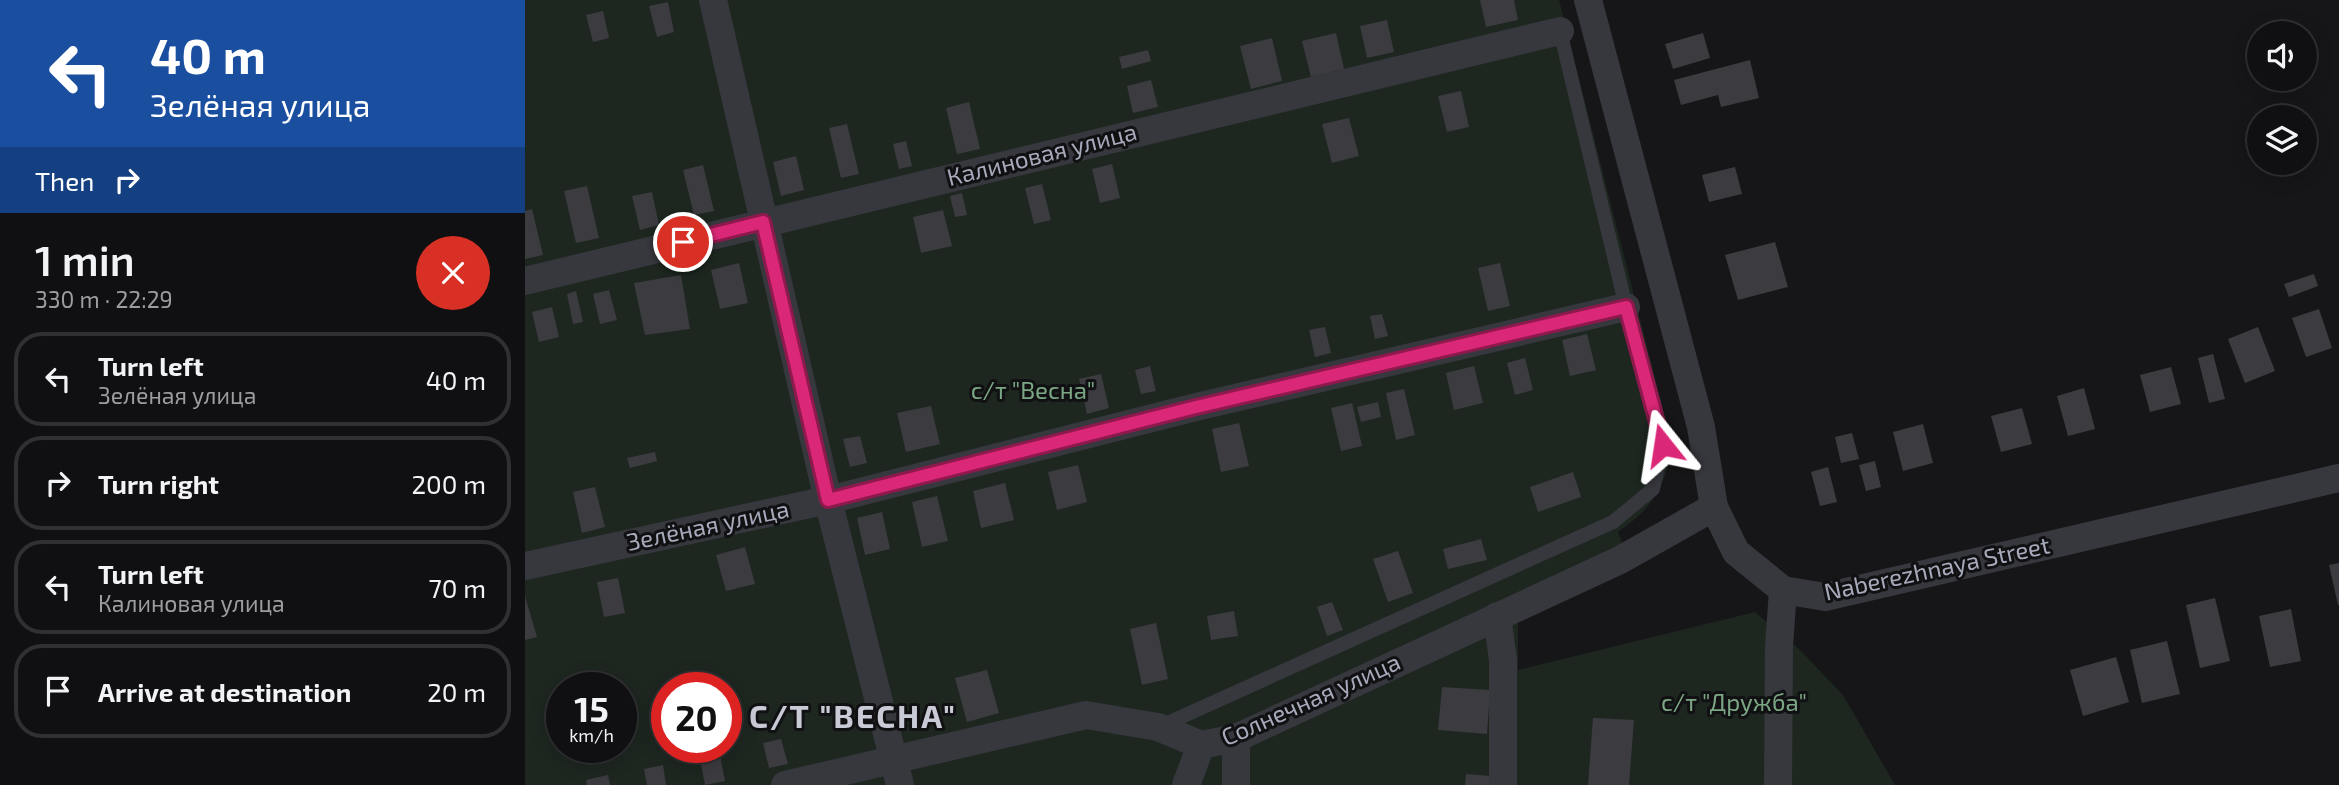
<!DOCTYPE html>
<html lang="en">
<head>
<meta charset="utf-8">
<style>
  body { margin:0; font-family:"Exo 2",sans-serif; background:#19191b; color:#f1f3f6; height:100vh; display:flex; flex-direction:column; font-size:26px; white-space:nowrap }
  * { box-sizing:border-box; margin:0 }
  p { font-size:23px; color:#9c9d9f }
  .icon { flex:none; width:38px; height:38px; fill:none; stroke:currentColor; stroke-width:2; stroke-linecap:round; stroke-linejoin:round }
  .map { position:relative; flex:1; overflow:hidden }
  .panel { display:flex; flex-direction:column; background:#101012; width:525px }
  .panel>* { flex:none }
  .banner { background:#1a4fa0; color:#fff; overflow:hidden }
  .fabs { position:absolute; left:1722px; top:21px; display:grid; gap:14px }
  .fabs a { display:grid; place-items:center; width:70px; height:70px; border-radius:50%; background:#101012; box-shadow:0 4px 18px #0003,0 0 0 2px #303032; font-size:35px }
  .speed { position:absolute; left:21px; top:672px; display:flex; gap:14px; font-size:35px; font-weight:700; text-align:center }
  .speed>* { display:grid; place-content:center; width:91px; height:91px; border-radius:50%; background:#101012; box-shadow:0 4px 18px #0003,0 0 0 2px #303032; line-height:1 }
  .speed small { font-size:18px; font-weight:400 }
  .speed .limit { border:10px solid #d22; background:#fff; color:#111 }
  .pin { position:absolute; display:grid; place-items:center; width:60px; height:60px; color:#fff; margin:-30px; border:4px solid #fff; border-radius:50%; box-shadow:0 2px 7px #0007 }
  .me { position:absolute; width:77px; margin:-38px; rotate:345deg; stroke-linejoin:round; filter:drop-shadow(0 0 5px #0008) }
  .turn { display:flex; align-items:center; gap:24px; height:147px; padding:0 35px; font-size:32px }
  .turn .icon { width:91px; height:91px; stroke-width:2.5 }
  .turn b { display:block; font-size:49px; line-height:60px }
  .then { display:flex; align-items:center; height:66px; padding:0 35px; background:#0003; gap:14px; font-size:26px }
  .round { display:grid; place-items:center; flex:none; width:74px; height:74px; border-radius:37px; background:#19191b }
  .summary { display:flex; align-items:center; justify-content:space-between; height:119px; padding:0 35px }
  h1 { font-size:42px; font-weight:600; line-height:52px }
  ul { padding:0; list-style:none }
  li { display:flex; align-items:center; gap:21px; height:94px; margin:0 14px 10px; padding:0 21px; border:4px solid #303032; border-radius:28px }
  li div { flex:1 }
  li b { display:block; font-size:26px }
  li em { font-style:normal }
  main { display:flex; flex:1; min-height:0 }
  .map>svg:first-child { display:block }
  .green { fill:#1d2720; fill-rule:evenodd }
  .building { fill:#3b3b40 }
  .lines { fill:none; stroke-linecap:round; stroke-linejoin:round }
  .service { stroke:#37373e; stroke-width:14 }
  .minor { stroke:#37373e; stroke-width:28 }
  .route-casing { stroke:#8e194d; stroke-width:18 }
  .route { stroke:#db2777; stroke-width:12 }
  .labels { text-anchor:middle; stroke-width:6; stroke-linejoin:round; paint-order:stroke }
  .street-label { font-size:24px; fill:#a7aaba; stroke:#111113 }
  .park-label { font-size:24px; fill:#7ca785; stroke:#111113 }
  .district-label { font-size:32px; font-weight:bold; letter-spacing:2px; fill:#c8cad5; stroke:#111113 }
</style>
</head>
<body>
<main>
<section class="panel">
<div class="banner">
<div class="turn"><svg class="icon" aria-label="left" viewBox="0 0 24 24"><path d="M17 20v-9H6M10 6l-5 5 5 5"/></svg><div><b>40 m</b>Зелёная улица</div></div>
<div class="then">Then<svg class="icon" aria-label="right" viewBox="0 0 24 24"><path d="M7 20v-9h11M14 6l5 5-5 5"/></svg></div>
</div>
<div class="summary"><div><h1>1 min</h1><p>330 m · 22:29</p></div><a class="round" style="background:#d93025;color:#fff"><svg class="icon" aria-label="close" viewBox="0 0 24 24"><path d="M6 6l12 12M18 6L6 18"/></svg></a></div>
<ul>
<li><svg class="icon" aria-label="left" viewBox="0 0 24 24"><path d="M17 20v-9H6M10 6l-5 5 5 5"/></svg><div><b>Turn left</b><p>Зелёная улица</p></div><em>40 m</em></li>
<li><svg class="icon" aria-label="right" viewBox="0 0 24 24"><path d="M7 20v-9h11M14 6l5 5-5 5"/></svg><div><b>Turn right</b></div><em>200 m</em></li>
<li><svg class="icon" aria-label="left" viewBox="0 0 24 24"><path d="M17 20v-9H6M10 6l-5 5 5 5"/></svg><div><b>Turn left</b><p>Калиновая улица</p></div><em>70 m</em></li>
<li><svg class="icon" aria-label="arrive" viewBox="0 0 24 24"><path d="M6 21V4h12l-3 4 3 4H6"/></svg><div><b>Arrive at destination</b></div><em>20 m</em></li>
</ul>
</section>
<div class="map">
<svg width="1814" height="785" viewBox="0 0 1814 785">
  <rect width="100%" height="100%" fill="#161618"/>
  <path class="green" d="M0 0H1034L1148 449C1137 490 1129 507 1093 532L1105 565 993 622V670L1230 612 1274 649 1318 695 1370 785H0ZM37 688H96V747H37ZM142 688H201V747H142Z"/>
  <g class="building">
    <path d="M955 0H989L993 20 961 27Z"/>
    <path d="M143 2 149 32 132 37 124 6Z"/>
    <path d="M78 11 84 38 68 42 61 15Z"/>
    <path d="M862 20 869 52 842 58 835 26Z"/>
    <path d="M811 33 819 69 786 77 777 41Z"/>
    <path d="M1178 33 1185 58 1148 69 1140 44Z"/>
    <path d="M747 38 757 81 726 89 715 46Z"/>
    <path d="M623 50 626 61 597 69 594 57Z"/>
    <path d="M1225 60 1234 98 1196 107 1193 95 1156 105 1149 80Z"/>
    <path d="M626 80 633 107 608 113 602 86Z"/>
    <path d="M936 91 944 127 922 132 913 96Z"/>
    <path d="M444 102 455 149 432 154 421 108Z"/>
    <path d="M824 118 834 156 807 163 797 124Z"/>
    <path d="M322 124 334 174 316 178 304 128Z"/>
    <path d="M381 141 387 166 374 169 368 144Z"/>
    <path d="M271 156 279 190 256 196 248 162Z"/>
    <path d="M587 164 595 198 575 203 567 169Z"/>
    <path d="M178 165 189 211 169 215 158 170Z"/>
    <path d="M1210 167 1217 194 1184 202 1177 175Z"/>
    <path d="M517 184 526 220 509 224 500 188Z"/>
    <path d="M62 186 74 238 51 243 39 191Z"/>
    <path d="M127 192 134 225 115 230 107 196Z"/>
    <path d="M437 193 442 215 430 217 425 196Z"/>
    <path d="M7 209 18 255 0 259V211Z"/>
    <path d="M418 210 427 246 396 253 388 217Z"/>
    <path d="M1250 242 1263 287 1213 300 1200 255Z"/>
    <path d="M214 263 223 303 195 309 186 270Z"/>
    <path d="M975 263 985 306 963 311 953 268Z"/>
    <path d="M1789 274 1793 286 1764 297 1759 284Z"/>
    <path d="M156 275 165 329 120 335 109 283Z"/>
    <path d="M84 290 92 320 75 324 68 294Z"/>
    <path d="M51 291 58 322 48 324 42 294Z"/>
    <path d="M27 307 34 337 14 342 7 312Z"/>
    <path d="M1794 309 1807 348 1781 357 1767 318Z"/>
    <path d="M857 314 863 336 850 339 845 316Z"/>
    <path d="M800 327 806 353 790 357 784 330Z"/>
    <path d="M1733 327 1750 371 1720 383 1703 339Z"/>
    <path d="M1062 334 1071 370 1045 376 1037 340Z"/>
    <path d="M1688 354 1700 399 1684 403 1673 358Z"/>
    <path d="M1000 358 1008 390 990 395 982 363Z"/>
    <path d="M625 366 631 391 616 394 610 370Z"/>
    <path d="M949 366 958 403 929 410 921 373Z"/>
    <path d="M1646 367 1656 404 1625 412 1615 375Z"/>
    <path d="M576 374 584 408 562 414 554 379Z"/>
    <path d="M1559 388 1570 429 1543 436 1532 396Z"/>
    <path d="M879 389 890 435 871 440 861 393Z"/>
    <path d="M853 402 856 417 836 422 832 407Z"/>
    <path d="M827 403 837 446 816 451 806 408Z"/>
    <path d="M406 406 415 444 381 452 372 413Z"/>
    <path d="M1497 408 1507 444 1476 452 1466 416Z"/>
    <path d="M714 423 724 466 696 472 687 429Z"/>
    <path d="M1398 424 1408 463 1378 471 1368 432Z"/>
    <path d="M1327 433 1334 459 1316 463 1310 437Z"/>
    <path d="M335 436 342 463 325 467 318 439Z"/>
    <path d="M130 452 132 461 105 468 102 458Z"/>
    <path d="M1350 461 1356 487 1341 491 1334 465Z"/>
    <path d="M553 465 562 502 532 510 523 472Z"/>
    <path d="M1303 467 1312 502 1295 506 1286 472Z"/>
    <path d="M1048 472 1056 497 1013 512 1005 487Z"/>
    <path d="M480 483 489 520 456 528 448 491Z"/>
    <path d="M70 487 80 527 57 533 48 492Z"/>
    <path d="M412 496 423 541 397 547 387 502Z"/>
    <path d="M357 512 365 549 340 555 332 518Z"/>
    <path d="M956 539 962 560 923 569 918 549Z"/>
    <path d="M220 547 230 584 201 591 191 555Z"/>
    <path d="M873 551 888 593 863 602 848 559Z"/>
    <path d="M1814 563V605H1813L1804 565Z"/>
    <path d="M93 578 100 613 79 617 72 582Z"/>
    <path d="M0 596 12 637 0 640Z"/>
    <path d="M1690 598 1705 661 1675 668 1661 605Z"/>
    <path d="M807 602 818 630 802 636 792 607Z"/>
    <path d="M1766 609 1776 661 1745 667 1734 616Z"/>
    <path d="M709 611 713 636 686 640 682 616Z"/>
    <path d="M631 623 643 679 617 685 605 629Z"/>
    <path d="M1642 641 1655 694 1617 703 1605 650Z"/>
    <path d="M1591 657 1604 702 1558 716 1545 670Z"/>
    <path d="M462 670 474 713 442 722 430 678Z"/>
    <path d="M917 687 965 690 962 734 913 730Z"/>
    <path d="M1068 718 1109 720 1104 785H1063Z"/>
    <path d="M256 739 263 764 244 768 238 743Z"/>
    <path d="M194 750 200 781 180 785 174 754Z"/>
    <path d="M138 765 141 785H122L119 769Z"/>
    <path d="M941 774 967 776 966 785H940Z"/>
    <path d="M83 775 85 785H62L61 780Z"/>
  </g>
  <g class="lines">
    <path class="service" d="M634 727 1088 522 1128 489 1138 445 1101 307 1035 31"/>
    <g class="minor">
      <path d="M188 0 303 500 375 785"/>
      <path d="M1063 0 1176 427 1189 507 1211 552 1258 590 1300 597 1814 478"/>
      <path d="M0 281 1035 31"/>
      <path d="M0 566 303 500 671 407 1101 307"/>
      <path d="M972 616 978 660V785"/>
      <path d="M711 738V785"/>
      <path d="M260 785 561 715 633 727 676 745 711 738 1095 560 1189 507"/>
      <path d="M661 785 676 745"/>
      <path d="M1253 785 1254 647 1258 590"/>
    </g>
  </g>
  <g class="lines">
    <defs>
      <path id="route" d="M158 242 238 222 303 500 671 407 1101 307 1138 445"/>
    </defs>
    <use href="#route" class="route-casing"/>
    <use href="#route" class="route"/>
  </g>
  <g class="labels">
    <g class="street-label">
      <text transform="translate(517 155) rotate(-14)" y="8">Калиновая улица</text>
      <text transform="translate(183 526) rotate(-12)" y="8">Зелёная улица</text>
      <text transform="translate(1412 569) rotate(-12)" y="8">Naberezhnaya Street</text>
      <text transform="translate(786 700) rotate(-24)" y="8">Солнечная улица</text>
    </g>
    <g class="park-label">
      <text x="508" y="399">с/т "Весна"</text>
      <text x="1209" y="711">с/т "Дружба"</text>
    </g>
    <g class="district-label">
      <text x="328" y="728">С/Т "ВЕСНА"</text>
    </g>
  </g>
</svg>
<div class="fabs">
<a><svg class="icon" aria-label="sound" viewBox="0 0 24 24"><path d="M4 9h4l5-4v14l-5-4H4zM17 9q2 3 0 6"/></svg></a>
<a><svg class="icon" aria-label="layers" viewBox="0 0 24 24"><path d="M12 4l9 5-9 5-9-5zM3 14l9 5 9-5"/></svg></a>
</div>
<div class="speed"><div>15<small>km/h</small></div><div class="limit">20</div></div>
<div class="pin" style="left:158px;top:242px;background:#d93025"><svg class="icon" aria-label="arrive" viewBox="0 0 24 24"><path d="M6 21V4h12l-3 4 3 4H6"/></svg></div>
<svg class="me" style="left:1138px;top:445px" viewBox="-20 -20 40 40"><path d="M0-17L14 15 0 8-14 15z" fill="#db2777" stroke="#fff" stroke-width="4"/></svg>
</div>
</main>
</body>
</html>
